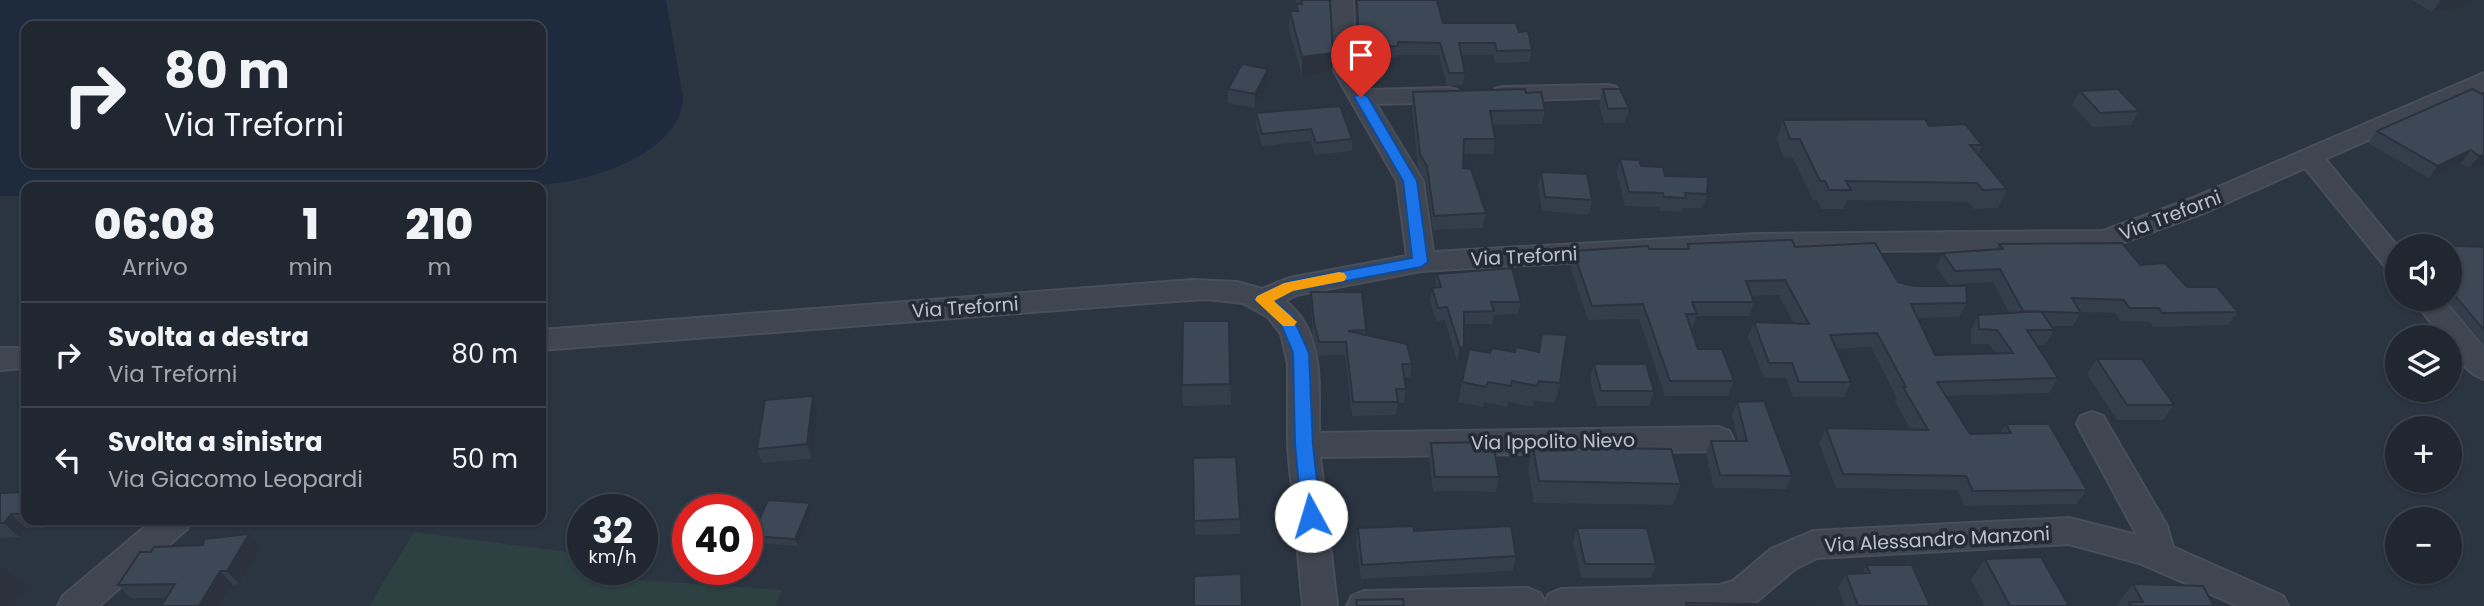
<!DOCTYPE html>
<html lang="it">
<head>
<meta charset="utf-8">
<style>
  body { margin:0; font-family:Poppins,sans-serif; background:#2d333d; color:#f1f3f6; height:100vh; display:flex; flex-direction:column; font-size:26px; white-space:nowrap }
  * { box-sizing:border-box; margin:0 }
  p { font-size:23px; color:#a2a5ab }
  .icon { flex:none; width:38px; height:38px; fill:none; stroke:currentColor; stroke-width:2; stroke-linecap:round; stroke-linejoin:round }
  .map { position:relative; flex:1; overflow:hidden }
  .panel { position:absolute; left:21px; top:182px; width:525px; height:343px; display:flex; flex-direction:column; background:#202731; border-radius:14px; box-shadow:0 2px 5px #0004,0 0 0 2px #3d444d }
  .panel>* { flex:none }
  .guide { position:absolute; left:21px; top:21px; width:525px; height:147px; border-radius:14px; box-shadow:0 2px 5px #0004,0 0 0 2px #3d444d; background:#202731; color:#f1f3f6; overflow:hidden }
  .buttons { position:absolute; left:2385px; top:234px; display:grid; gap:14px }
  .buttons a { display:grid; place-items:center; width:77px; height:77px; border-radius:50%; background:#202731; box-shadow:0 2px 5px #0004,0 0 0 2px #3d444d; font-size:35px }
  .speed { position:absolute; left:567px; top:494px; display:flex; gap:14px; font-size:35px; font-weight:700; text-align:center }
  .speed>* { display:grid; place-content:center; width:91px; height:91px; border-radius:50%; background:#202731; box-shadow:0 2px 5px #0004,0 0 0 2px #3d444d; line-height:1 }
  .speed small { font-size:18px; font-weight:400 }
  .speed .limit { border:10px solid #d22; background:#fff; color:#111 }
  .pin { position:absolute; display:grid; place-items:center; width:60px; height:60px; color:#fff; margin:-72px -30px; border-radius:50% 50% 50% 0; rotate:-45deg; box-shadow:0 0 7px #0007 }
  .pin .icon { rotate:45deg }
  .me { position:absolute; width:77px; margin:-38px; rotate:354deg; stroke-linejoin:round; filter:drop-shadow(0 0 5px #0008) }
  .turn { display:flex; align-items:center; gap:24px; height:147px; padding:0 28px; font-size:32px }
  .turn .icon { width:91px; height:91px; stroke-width:2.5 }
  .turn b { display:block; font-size:49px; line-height:60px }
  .eta { display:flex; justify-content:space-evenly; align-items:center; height:119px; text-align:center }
  .eta b { font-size:42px; font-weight:800; line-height:49px }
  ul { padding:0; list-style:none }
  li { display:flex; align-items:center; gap:21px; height:105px; padding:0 28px; border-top:2px solid #3d444d }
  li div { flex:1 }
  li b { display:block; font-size:26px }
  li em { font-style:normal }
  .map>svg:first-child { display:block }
  .green { fill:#2d4042 }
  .water { fill:#1e2b3f; fill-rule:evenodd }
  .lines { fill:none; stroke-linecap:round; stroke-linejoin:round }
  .minor-casing { stroke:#484f5b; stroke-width:4 }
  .minor { fill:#3f4651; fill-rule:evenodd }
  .wall { fill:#343e4b }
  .shaded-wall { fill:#2b323d }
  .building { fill:#3d4857; stroke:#2b323d; stroke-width:2 }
  .route { fill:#1a73e8; stroke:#114b97; stroke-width:2 }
  .slow { fill:#f59e0b }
  .labels { text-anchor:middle; stroke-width:7; stroke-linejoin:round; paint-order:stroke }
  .street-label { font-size:19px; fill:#bcc2cb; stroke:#232b37 }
</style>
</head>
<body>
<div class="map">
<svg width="2484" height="606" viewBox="0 0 2484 606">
  <rect width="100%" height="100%" fill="#2b3441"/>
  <path class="green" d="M414 532 583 554V569H599L596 577 782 590 776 606H369Z"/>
  <path class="water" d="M0 0H666L683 97C682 150 601 177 558 183 537 186 515 185 493 187H26V196H0ZM26 26H541V163H26Z"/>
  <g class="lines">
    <defs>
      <g id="minor">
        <path d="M1331 0H1353L1356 71 1368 90 1449 88 1457 90 1461 95 1457 100 1449 102 1376 104 1423 181 1433 252 1755 234 2103 231 2188 200 2484 73V89L2325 159 2398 247V273L2388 270 2305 168 2206 212 2105 249 1755 252 1421 271 1296 295 1285 301C1326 332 1318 388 1319 433L1718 427 1729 431 1733 439 1729 447 1718 451 1320 457 1337 606H1303L1288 447V363L1281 334 1268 317 1243 303 1207 299 1161 302 541 350V330L1192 280 1237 282 1262 289 1289 278 1407 256 1397 181 1334 71Z"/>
        <path d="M1608 85 1616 87 1620 92 1616 97 1503 101 1495 99 1491 94 1495 89 1503 87Z"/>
        <path d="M2413 299H2443L2484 348V379C2469 374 2450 354 2450 338H2443Z"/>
        <path d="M0 348H26V368L0 370Z"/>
        <path d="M2092 412 2103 416 2167 526 2173 547 2283 596 2288 606H2238L2139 563 2069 544 1817 558 1795 569 1757 601 1744 606H1347L1352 596 1364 591 1528 588 1540 593 1545 602 1549 594 1561 589 1720 585 1733 581 1771 549 1813 531 2069 518 2137 535 2077 424 2081 416Z"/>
        <path d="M153 520H191L187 529 99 606H58L63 596Z"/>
      </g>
    </defs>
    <use href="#minor" class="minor-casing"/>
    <use href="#minor" class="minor"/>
  </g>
  <g class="wall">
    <path d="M1296 0H1330L1333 53 1332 72 1302 76 1289 30 1290 11H1295Z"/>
    <path d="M1356 0H1437L1443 23 1519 32 1532 50 1529 62 1495 63 1493 55H1461L1465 73 1463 85 1447 86 1439 55H1397L1396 58 1358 60Z"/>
    <path d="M2412 0H2470L2464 8 2432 12Z"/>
    <path d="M1268 69V83L1255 108 1228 103V89Z"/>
    <path d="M1603 89 1629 108 1625 123H1604L1599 104Z"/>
    <path d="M2472 89 2484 166 2469 168 2461 163 2429 178 2368 143 2377 131Z"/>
    <path d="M2080 91 2139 111 2131 125 2093 127 2072 105Z"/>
    <path d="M1413 92 1526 93 1545 110 1542 124 1492 125 1495 139 1493 154H1464L1463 168 1486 213 1483 228 1433 230 1426 181 1418 168 1412 106Z"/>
    <path d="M1256 113 1352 139V151L1315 155 1310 141 1262 146 1256 125Z"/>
    <path d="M1783 120 1929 126 1982 145 1978 154 2007 189 1998 208 1974 209 1968 202 1847 200 1843 209H1822L1817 200H1813L1793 158 1783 157 1777 139Z"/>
    <path d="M1620 159 1665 176 1707 194 1703 208H1683L1682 212 1660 211 1659 207 1625 206 1617 173Z"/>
    <path d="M1541 172 1592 200 1589 215 1542 211 1538 186Z"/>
    <path d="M1688 244 1795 247 1898 282 1967 303 1959 317 1918 318 1935 355 1995 353 1989 344H1971V330L1978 315 2009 313 1993 282 1949 285 1936 267 1943 253 1996 250 1999 244 2140 265 2238 312 2228 325 2153 327 2150 322 2121 321 2115 313 2081 312 2073 326H2051L2054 330 2045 345H2036L2058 378 2049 393 1946 396 1970 434H2000L2006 424 2087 490 2076 504 1965 506 1957 490 1836 488 1819 443 1826 428 1911 430 1895 402 1897 398 1871 347 1836 349 1851 382 1844 397H1793L1786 378H1764L1748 337 1754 322 1794 324 1779 295 1752 296 1754 302 1749 316H1696L1693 328H1691L1698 349 1734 381 1728 396H1665L1639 319 1588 320 1570 265 1573 251 1686 249Z"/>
    <path d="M2411 244 2484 247V346L2445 299H2450V247H2409Z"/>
    <path d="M1437 274 1521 302 1518 314 1494 315 1492 324H1464L1462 360 1457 361 1445 320 1436 321 1430 301 1432 288H1435Z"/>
    <path d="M1311 292 1366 330 1365 335 1412 364 1410 377H1404L1406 389 1404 403H1398L1396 415 1352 416 1345 355 1318 356 1313 336 1311 306Z"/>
    <path d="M1229 321 1231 405 1183 406 1182 385Z"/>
    <path d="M1542 334 1560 383 1555 403 1534 401 1533 407 1508 402 1507 407 1484 402 1483 407 1458 402 1462 382 1490 353 1538 352Z"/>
    <path d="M2097 359 2174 405 2163 420H2117L2087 374Z"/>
    <path d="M1594 364 1654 391 1649 406H1597L1590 379Z"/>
    <path d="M1737 402 1792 476 1786 489 1714 488 1706 454 1711 441H1738L1732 416Z"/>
    <path d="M818 411 812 459 762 463 757 449Z"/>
    <path d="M1431 443 1499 477 1496 492 1433 491 1429 458Z"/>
    <path d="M1533 447 1681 484 1673 505 1534 503 1528 468Z"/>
    <path d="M1193 458 1240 519V534L1195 535Z"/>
    <path d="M26 492V520H51L45 528H26L19 537 0 538V493Z"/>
    <path d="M812 510 798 546 755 543 752 536Z"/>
    <path d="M1358 528 1414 531 1516 556 1513 571 1361 579 1356 542Z"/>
    <path d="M1577 528 1656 564 1651 578H1581L1573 542Z"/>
    <path d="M249 534 261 548 239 584 233 585 219 606H161L167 598H131L118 585 151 552 203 545Z"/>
    <path d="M1985 559 2069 606H1985L1971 580Z"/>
    <path d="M1866 565 1930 606H1845L1838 588 1846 574H1862Z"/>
    <path d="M2133 584 2214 606H2118L2117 604Z"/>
  </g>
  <g class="shaded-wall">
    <path d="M2441 0H2470L2464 8 2432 12Z"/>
    <path d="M1333 53 1332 72 1302 76V57Z"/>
    <path d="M1268 69V83L1255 108V94Z"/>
    <path d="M2471 150 2461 163 2429 178 2438 166Z"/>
    <path d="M2484 155V166L2469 168 2479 156Z"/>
    <path d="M541 241 546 252 541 258Z"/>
    <path d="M1464 347 1462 360 1457 361 1460 348Z"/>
    <path d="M813 396 818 411 812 459 807 444Z"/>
    <path d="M810 503 812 510 798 546 795 539Z"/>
    <path d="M11 514 26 528 19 537 4 523Z"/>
    <path d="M37 520H51L45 528Z"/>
    <path d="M249 534 261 548 239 584 227 571Z"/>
    <path d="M3 566 26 587 13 606H0V570Z"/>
    <path d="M220 571 233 585 219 606H199Z"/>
  </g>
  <g class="building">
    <path d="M1301 0H1330L1333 53 1302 57 1290 11H1298L1296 4H1302Z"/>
    <path d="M1357 0H1437L1443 23H1516L1519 32 1528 31 1532 50 1497 51 1495 43H1459L1465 73H1449L1440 43 1398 42V46L1359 47Z"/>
    <path d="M1242 64 1268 69 1255 94 1228 89Z"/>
    <path d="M1525 89 1526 93 1541 92 1545 110 1490 111 1495 139H1464L1463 168 1471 169 1486 213 1434 216 1427 166 1420 154 1413 92Z"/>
    <path d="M1603 89H1620L1629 108 1608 109Z"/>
    <path d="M2118 89 2139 111 2100 113 2080 91Z"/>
    <path d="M2472 89 2484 95V155L2479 156 2471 150 2438 166 2377 131Z"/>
    <path d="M1340 106 1352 139 1316 143 1311 129 1262 134 1256 113Z"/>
    <path d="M1925 119 1929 126 1965 124 1982 145H1970L2007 189 1983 190 1977 183 1846 181 1851 190H1829L1825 181H1820L1800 139H1790L1783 120Z"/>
    <path d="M1620 159 1639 160 1641 166 1663 167 1665 176 1708 177 1707 194 1685 193 1686 198 1664 197 1663 193 1629 192Z"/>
    <path d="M1541 172 1587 174 1592 200 1545 197Z"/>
    <path d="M1788 240H1792L1795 247 1875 243 1898 282 1915 286H1966L1967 303 1911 304 1935 355 2013 353 1997 330 1979 329 1978 315 2041 311 2054 330H2027L2058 378 1937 382 1970 434 2011 433 2006 424H2049L2087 490 1973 491 1966 476 1843 474 1826 428 1928 430 1903 387H1906L1877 333 1830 335 1851 382H1799L1792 363H1769L1754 322 1809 324 1785 280 1746 281 1754 302H1692L1697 314H1686L1698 349H1722L1734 381H1670L1643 304 1592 306 1573 251 1648 246 1649 249H1689L1688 244Z"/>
    <path d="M2122 243 2140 265 2165 263 2187 287H2217L2238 312 2162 313 2159 308H2129L2124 300 2072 298 2081 313 2023 311 2000 269 1955 271 1943 253 2003 249 1999 244Z"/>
    <path d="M2411 244 2484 247V330L2450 290V247H2413Z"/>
    <path d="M1512 268 1521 302H1491L1494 311 1464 312V347L1460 348 1447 307 1438 308 1432 288 1441 287 1437 274Z"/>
    <path d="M1311 292H1362L1366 330 1348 331 1407 344 1412 364H1402L1406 389H1396L1398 402H1353L1346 342H1319L1314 322Z"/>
    <path d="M1183 321H1229L1230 384 1182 385Z"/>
    <path d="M1542 334 1567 335 1560 383 1539 381 1537 386 1512 381 1511 386 1488 382 1486 387 1462 382 1469 349 1490 353 1492 348 1515 352 1516 347 1539 352Z"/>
    <path d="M2097 359H2142L2174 405H2127Z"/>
    <path d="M1594 364H1646L1654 391H1601Z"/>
    <path d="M813 396 807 444 757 449 765 400Z"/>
    <path d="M1764 401 1792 476 1720 475 1711 441H1747L1737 402Z"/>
    <path d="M1493 442 1499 477H1435L1431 443Z"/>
    <path d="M1533 447 1671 449 1681 484 1539 481Z"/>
    <path d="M1236 457 1240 519 1194 521 1193 458Z"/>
    <path d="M26 492V513L11 514 4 523H0V493Z"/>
    <path d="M768 500 810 503 795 539 752 536Z"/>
    <path d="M1413 526 1414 531 1511 526 1516 556 1362 565 1358 528Z"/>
    <path d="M1577 528H1647L1656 564H1585Z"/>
    <path d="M249 534 227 571H220L199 606H161L175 584 118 585 140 552H151L154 547 203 545 204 539Z"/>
    <path d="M2041 557 2069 606H2010L1985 559Z"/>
    <path d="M1866 565H1912L1930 606H1858L1846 574 1870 573Z"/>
    <path d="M1241 574 1242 606H1194V576Z"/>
    <path d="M2133 584 2203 586 2214 606H2131L2129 602H2143Z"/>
    <path d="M1403 599 1404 606H1357L1356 600Z"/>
    <path d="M1686 603 1813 605V606H1686Z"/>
  </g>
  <path class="route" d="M1361 93 1368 97 1417 181 1428 262 1421 267 1293 291 1274 301 1292 315 1309 353 1313 445 1321 516 1318 522 1311 524 1305 522 1302 516 1295 445 1293 353 1280 322 1255 300 1257 296 1289 281 1412 258 1403 181 1354 97Z"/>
  <path class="slow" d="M1339 272 1344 273 1347 277 1344 281 1293 291 1274 301 1297 322 1294 326H1283L1255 300 1257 296 1284 283Z"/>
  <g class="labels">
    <g class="street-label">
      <text transform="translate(2170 215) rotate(-21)" y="7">Via Treforni</text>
      <text transform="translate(1524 256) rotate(-3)" y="7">Via Treforni</text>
      <text transform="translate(965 307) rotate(-4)" y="7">Via Treforni</text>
      <text transform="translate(1553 441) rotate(-1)" y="7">Via Ippolito Nievo</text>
      <text transform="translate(1937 539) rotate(-3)" y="7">Via Alessandro Manzoni</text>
    </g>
  </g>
</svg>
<div class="buttons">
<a><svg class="icon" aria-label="sound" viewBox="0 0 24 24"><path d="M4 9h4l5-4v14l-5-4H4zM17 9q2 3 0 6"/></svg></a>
<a><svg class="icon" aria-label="layers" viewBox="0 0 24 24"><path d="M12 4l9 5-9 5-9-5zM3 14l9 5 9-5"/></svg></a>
<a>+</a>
<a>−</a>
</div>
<div class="speed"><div>32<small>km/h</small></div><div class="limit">40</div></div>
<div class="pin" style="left:1361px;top:97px;background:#d93025"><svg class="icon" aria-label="arrive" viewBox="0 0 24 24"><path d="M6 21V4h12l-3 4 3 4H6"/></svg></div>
<svg class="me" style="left:1311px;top:516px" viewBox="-20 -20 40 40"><circle r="19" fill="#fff"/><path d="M0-13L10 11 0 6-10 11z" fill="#1a73e8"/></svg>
<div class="guide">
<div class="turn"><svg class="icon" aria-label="right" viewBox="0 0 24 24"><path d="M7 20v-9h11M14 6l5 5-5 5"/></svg><div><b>80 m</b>Via Treforni</div></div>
</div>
<section class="panel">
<div class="eta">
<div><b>06:08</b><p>Arrivo</p></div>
<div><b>1</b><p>min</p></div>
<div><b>210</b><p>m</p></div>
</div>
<ul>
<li><svg class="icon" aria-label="right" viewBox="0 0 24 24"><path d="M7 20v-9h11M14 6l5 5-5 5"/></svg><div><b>Svolta a destra</b><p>Via Treforni</p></div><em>80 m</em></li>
<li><svg class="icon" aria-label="left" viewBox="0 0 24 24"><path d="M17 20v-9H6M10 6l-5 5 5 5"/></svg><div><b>Svolta a sinistra</b><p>Via Giacomo Leopardi</p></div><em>50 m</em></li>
</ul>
</section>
</div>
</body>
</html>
